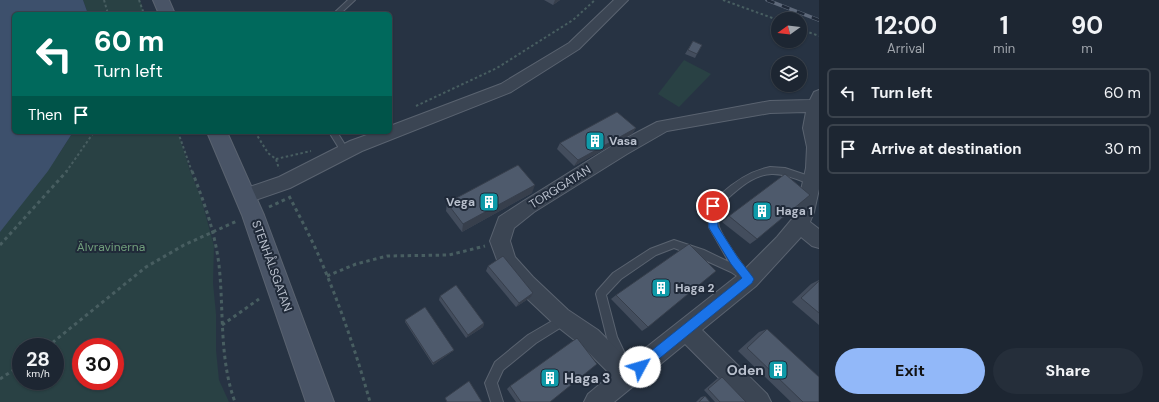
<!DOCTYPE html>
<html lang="en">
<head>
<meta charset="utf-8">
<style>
  body { margin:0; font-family:"DM Sans",sans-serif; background:#252e3a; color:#f1f3f6; height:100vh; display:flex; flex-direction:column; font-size:15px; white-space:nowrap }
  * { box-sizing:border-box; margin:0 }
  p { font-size:13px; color:#a0a5ac }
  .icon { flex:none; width:22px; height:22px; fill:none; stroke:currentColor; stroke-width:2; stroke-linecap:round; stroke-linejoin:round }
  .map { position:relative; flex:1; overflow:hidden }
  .sheet { display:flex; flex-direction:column; background:#1d2632; width:340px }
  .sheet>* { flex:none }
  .banner { position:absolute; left:12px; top:12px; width:380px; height:122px; border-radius:6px; box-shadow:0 1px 3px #0004,0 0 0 1px #3b434d; background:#00695c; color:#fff; overflow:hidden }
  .needle { width:26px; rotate:255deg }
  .buttons { position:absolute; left:771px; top:12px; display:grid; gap:8px }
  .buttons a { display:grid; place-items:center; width:36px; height:36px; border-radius:50%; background:#1d2632; box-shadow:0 1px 3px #0004,0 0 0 1px #3b434d; font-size:20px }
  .speed { position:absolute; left:12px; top:338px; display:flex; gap:8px; font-size:20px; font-weight:700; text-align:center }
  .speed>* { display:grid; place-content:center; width:52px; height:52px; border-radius:50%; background:#1d2632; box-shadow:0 1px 3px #0004,0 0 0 1px #3b434d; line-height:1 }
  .speed small { font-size:10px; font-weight:400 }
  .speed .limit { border:6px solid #d22; background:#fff; color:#111 }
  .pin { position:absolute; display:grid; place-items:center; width:34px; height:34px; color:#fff; margin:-17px; border:2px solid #fff; border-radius:50%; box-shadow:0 1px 4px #0007 }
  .me { position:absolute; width:44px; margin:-22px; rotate:51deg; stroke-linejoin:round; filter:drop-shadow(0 0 3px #0008) }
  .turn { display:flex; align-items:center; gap:14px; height:84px; padding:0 16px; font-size:18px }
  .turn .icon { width:52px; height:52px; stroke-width:2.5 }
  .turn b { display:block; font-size:28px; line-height:34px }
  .then { display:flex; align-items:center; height:38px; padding:0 16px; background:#0003; gap:8px; font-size:15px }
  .eta { display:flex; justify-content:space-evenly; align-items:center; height:68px; text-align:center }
  .eta b { font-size:24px; font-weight:700; line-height:28px }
  .button { display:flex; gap:8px; margin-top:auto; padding:8px 16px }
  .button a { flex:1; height:46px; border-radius:24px; background:#92b8f9; color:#111; font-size:16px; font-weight:700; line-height:46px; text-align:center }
  .button a+a { background:#252e3a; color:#f1f3f6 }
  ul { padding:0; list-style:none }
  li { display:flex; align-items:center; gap:12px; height:50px; margin:0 8px 6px; padding:0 8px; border:2px solid #3b434d; border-radius:6px }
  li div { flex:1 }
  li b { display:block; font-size:15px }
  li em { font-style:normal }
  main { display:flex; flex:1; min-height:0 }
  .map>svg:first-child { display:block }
  .green { fill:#294144; fill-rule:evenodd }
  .water { fill:#3d506c }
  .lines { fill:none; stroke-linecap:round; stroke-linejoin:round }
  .lane-casing { stroke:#5a6370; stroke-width:2 }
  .street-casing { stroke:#5a6370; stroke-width:2 }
  .secondary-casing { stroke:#5a6370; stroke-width:2 }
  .path-far1 { stroke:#485e61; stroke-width:2; stroke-dasharray:2.5 2.5; stroke-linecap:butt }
  .path { stroke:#485e61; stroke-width:3; stroke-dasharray:3.5 3.5; stroke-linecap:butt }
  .lane { fill:#3b4553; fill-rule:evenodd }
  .street { fill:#3b4553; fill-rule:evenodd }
  .secondary { fill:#495466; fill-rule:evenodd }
  .rail-casing { stroke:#5e697a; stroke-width:3.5 }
  .rail { stroke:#202a39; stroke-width:2.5; stroke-dasharray:8; stroke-linecap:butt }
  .wall { fill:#434d5d }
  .shaded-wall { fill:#373f4c }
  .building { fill:#4e5a6c; stroke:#373f4c }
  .route { fill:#1a73e8; stroke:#114b97 }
  .labels { text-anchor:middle; stroke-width:4; stroke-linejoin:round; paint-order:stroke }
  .poi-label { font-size:12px; font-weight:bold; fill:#b9c0cd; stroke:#202a39; text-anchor:start }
  .street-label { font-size:12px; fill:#b9c0cd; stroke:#202a39 }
  .park-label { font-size:12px; fill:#709e7b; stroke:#202a39 }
  .near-poi-label { font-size:14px; font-weight:bold; fill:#b9c0cd; stroke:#202a39; text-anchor:end }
</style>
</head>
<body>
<main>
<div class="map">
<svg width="819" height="402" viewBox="0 0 819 402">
  <rect width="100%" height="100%" fill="#273343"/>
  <g class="green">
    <path d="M83 0H140L144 14H88Z"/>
    <path d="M684 60 711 74 679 107 658 94Z"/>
    <path d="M73 132H178L190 171 201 198 214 246 213 283 216 314V350L219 380 229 402H0V224L59 154ZM21 347H55V381H21ZM81 347H115V381H81Z"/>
  </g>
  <path class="water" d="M0 0H83L88 14H14V132H73L48 171 0 232Z"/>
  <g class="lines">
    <defs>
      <g id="lane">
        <path d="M348 0H355L340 14H333Z"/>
        <path d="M329 132H337L349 151 348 153H342Z"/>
        <path d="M770 167 785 168 815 178 816 181 815 184 812 185C799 180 786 174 773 174 752 173 732 195 718 207 718 213 717 221 719 227 723 238 740 262 748 272 750 275 752 275 754 279L753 282 749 284 731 272 698 257 674 248 656 255 621 279 606 295 617 337 628 360 626 364 622 366 618 364 607 338 596 294 597 291 613 273 650 249 674 240 704 250 729 262 709 227 708 206C711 201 716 198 720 195 735 181 750 171 770 167Z"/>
        <path d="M564 314 568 315 569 319 568 323 536 343 503 370 497 383 503 402H491L485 383 495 362 528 335Z"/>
      </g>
      <g id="street">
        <path d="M614 0H628L579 49 511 92 362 151 290 188 244 204 238 201 235 196 238 191 279 177 350 141 375 132H390V126L501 84 569 43Z"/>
        <path d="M819 90V189L814 212 810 222 819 229V248L812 246 801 237 756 286 702 330 767 394 771 402H743L685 344 614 402H584L588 394 611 375 582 346 554 324 519 291 500 268 490 241 499 217 522 202 615 144 657 122 770 101 810 100 814 92ZM806 112 803 128 807 147 806 168 796 212 792 219 777 237 742 272 629 361 598 330 568 310 533 277 515 257 510 241 514 228 534 212 627 154 667 131 770 113Z"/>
      </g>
      <g id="secondary">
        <path d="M153 0H169L175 14H159Z"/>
        <path d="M207 132H227L264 215 334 402H306L242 215Z"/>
      </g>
    </defs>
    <use href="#lane" class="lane-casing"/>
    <use href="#street" class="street-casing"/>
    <use href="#secondary" class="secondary-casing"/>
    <g class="path-far1">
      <path d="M104 0 108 14"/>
      <path d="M139 0 144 14"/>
      <path d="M723 0 778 20"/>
      <path d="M800 29 819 36"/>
      <path d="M416 106 497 68 573 20 595 0"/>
      <path d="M178 132 192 172"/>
      <path d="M255 132 268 153 276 159 279 169"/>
      <path d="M276 159 311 151"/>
      <path d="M66 172 94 132"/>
    </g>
    <g class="path">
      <path d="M192 171C204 202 215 232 219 265 224 310 219 359 235 402"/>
      <path d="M289 196C299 215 309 234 318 254 339 302 356 352 370 402"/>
      <path d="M269 207 286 199"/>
      <path d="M0 245 67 171"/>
      <path d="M327 276 356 264 387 256 449 255 485 246"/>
      <path d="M222 325 259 299"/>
      <path d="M47 347 146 267 184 245 237 221"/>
      <path d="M0 379 21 365"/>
    </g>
    <use href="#lane" class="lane"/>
    <use href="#street" class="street"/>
    <use href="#secondary" class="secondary"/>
    <defs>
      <path id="rail" d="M767 0 819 20"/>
    </defs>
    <use href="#rail" class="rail-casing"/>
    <use href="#rail" class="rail"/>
  </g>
  <g class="wall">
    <path d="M544 0H560L553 5Z"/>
    <path d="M693 41 697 54 695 58 685 54Z"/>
    <path d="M636 128 632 134 574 166 557 149 560 143Z"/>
    <path d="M532 193 462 232 446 211 447 203Z"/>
    <path d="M729 216 757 239 750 244 722 222Z"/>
    <path d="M488 266 533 293 531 297 516 307 486 271Z"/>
    <path d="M819 280V325L792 302 811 284Z"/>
    <path d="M616 295 648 327 642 331 611 299Z"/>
    <path d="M440 296 484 323 483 327 466 338 439 300Z"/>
    <path d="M405 320 454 350 453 351 433 365 405 322Z"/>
    <path d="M767 329 819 402H791L738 351 759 332Z"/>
    <path d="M722 377 746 402H715L704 390 718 378Z"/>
    <path d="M510 386 550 402H516L507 389Z"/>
    <path d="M705 396 710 402H696L701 397Z"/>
  </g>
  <g class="shaded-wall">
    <path d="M555 0H560L553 5Z"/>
    <path d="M636 128 632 134 574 166 578 160Z"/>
    <path d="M535 185 532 193 462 232 463 224Z"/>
    <path d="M533 293 531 297 516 307 519 303Z"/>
    <path d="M484 323 483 327 466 338 468 335Z"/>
    <path d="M454 350 453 351 433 365V363Z"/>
  </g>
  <g class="building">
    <path d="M304 12 326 14H304Z"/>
    <path d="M693 41 702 45 697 54 688 50Z"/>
    <path d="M617 112 636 128 578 160 560 143Z"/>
    <path d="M518 165 535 185 463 224 447 203Z"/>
    <path d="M785 174 810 195 757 239 729 216Z"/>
    <path d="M689 244 716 271 648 327 616 295Z"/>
    <path d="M503 256 533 293 519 303 488 266Z"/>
    <path d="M819 281V313L801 298Z"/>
    <path d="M456 285 484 323 468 335 440 296Z"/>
    <path d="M425 307 454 350 433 363 405 320Z"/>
    <path d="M767 329 819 377V402H803L747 348Z"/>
    <path d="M577 338 597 364 550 402H521L510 386Z"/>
    <path d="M722 377 746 402H720L708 389Z"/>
    <path d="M469 381 482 402H447L445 398Z"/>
    <path d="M705 396 710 402H699Z"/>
  </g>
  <path class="route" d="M713 202 716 204 717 206 718 227 738 258 752 276 754 279 752 283 644 371 640 373 636 371 634 367 636 363 742 278 731 264 709 228 708 206 710 204Z"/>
  <defs>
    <symbol id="building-square" viewBox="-11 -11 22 22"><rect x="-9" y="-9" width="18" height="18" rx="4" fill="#0f9aa8" stroke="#202a39"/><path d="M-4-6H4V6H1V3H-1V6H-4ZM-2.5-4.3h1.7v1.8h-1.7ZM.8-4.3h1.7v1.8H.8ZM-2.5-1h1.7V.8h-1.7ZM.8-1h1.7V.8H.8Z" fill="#fff"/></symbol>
  </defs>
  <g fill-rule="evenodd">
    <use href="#building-square" x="584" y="130" width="22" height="22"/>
    <use href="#building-square" x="478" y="191" width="22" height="22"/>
    <use href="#building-square" x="751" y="200" width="22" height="22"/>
    <use href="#building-square" x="650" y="277" width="22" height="22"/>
    <use href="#building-square" x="767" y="359" width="22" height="22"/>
    <use href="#building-square" x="539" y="367" width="22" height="22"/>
  </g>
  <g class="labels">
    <g class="poi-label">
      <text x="609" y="145">Vasa</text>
      <text x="475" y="206" text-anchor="end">Vega</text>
      <text x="776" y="215">Haga 1</text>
      <text x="675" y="292">Haga 2</text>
    </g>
    <g class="street-label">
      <text transform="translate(560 187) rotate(-32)" y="4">TORGGATAN</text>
      <text transform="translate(272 266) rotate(70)" y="4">STENHÅLSGATAN</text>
    </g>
    <g class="park-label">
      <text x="111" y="251">Älvravinerna</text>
    </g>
    <g class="near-poi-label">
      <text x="764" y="375">Oden</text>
      <text x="564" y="383" text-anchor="start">Haga 3</text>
    </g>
  </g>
</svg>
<div class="buttons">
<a><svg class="needle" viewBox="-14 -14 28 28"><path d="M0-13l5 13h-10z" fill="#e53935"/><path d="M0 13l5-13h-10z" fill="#a0a5ac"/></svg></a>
<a><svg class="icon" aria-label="layers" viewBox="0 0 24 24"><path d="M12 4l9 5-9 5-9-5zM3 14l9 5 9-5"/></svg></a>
</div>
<div class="speed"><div>28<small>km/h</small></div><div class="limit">30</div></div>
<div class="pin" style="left:713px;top:206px;background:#d93025"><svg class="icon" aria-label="arrive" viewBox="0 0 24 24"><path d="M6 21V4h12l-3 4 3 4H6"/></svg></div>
<svg class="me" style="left:640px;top:367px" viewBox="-20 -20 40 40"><circle r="19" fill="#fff"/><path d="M0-13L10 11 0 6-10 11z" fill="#1a73e8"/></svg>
<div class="banner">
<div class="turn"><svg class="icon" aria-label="left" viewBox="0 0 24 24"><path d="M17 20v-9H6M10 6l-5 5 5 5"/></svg><div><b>60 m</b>Turn left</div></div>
<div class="then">Then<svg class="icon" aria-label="arrive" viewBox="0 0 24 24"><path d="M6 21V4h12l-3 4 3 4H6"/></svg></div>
</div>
</div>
<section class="sheet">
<div class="eta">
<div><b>12:00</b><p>Arrival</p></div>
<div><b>1</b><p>min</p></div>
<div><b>90</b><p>m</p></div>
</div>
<ul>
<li><svg class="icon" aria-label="left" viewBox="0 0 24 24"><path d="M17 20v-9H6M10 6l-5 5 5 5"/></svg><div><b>Turn left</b></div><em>60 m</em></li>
<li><svg class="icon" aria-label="arrive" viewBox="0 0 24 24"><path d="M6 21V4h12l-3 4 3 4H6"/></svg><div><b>Arrive at destination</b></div><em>30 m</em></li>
</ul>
<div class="button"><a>Exit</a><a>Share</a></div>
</section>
</main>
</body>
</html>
